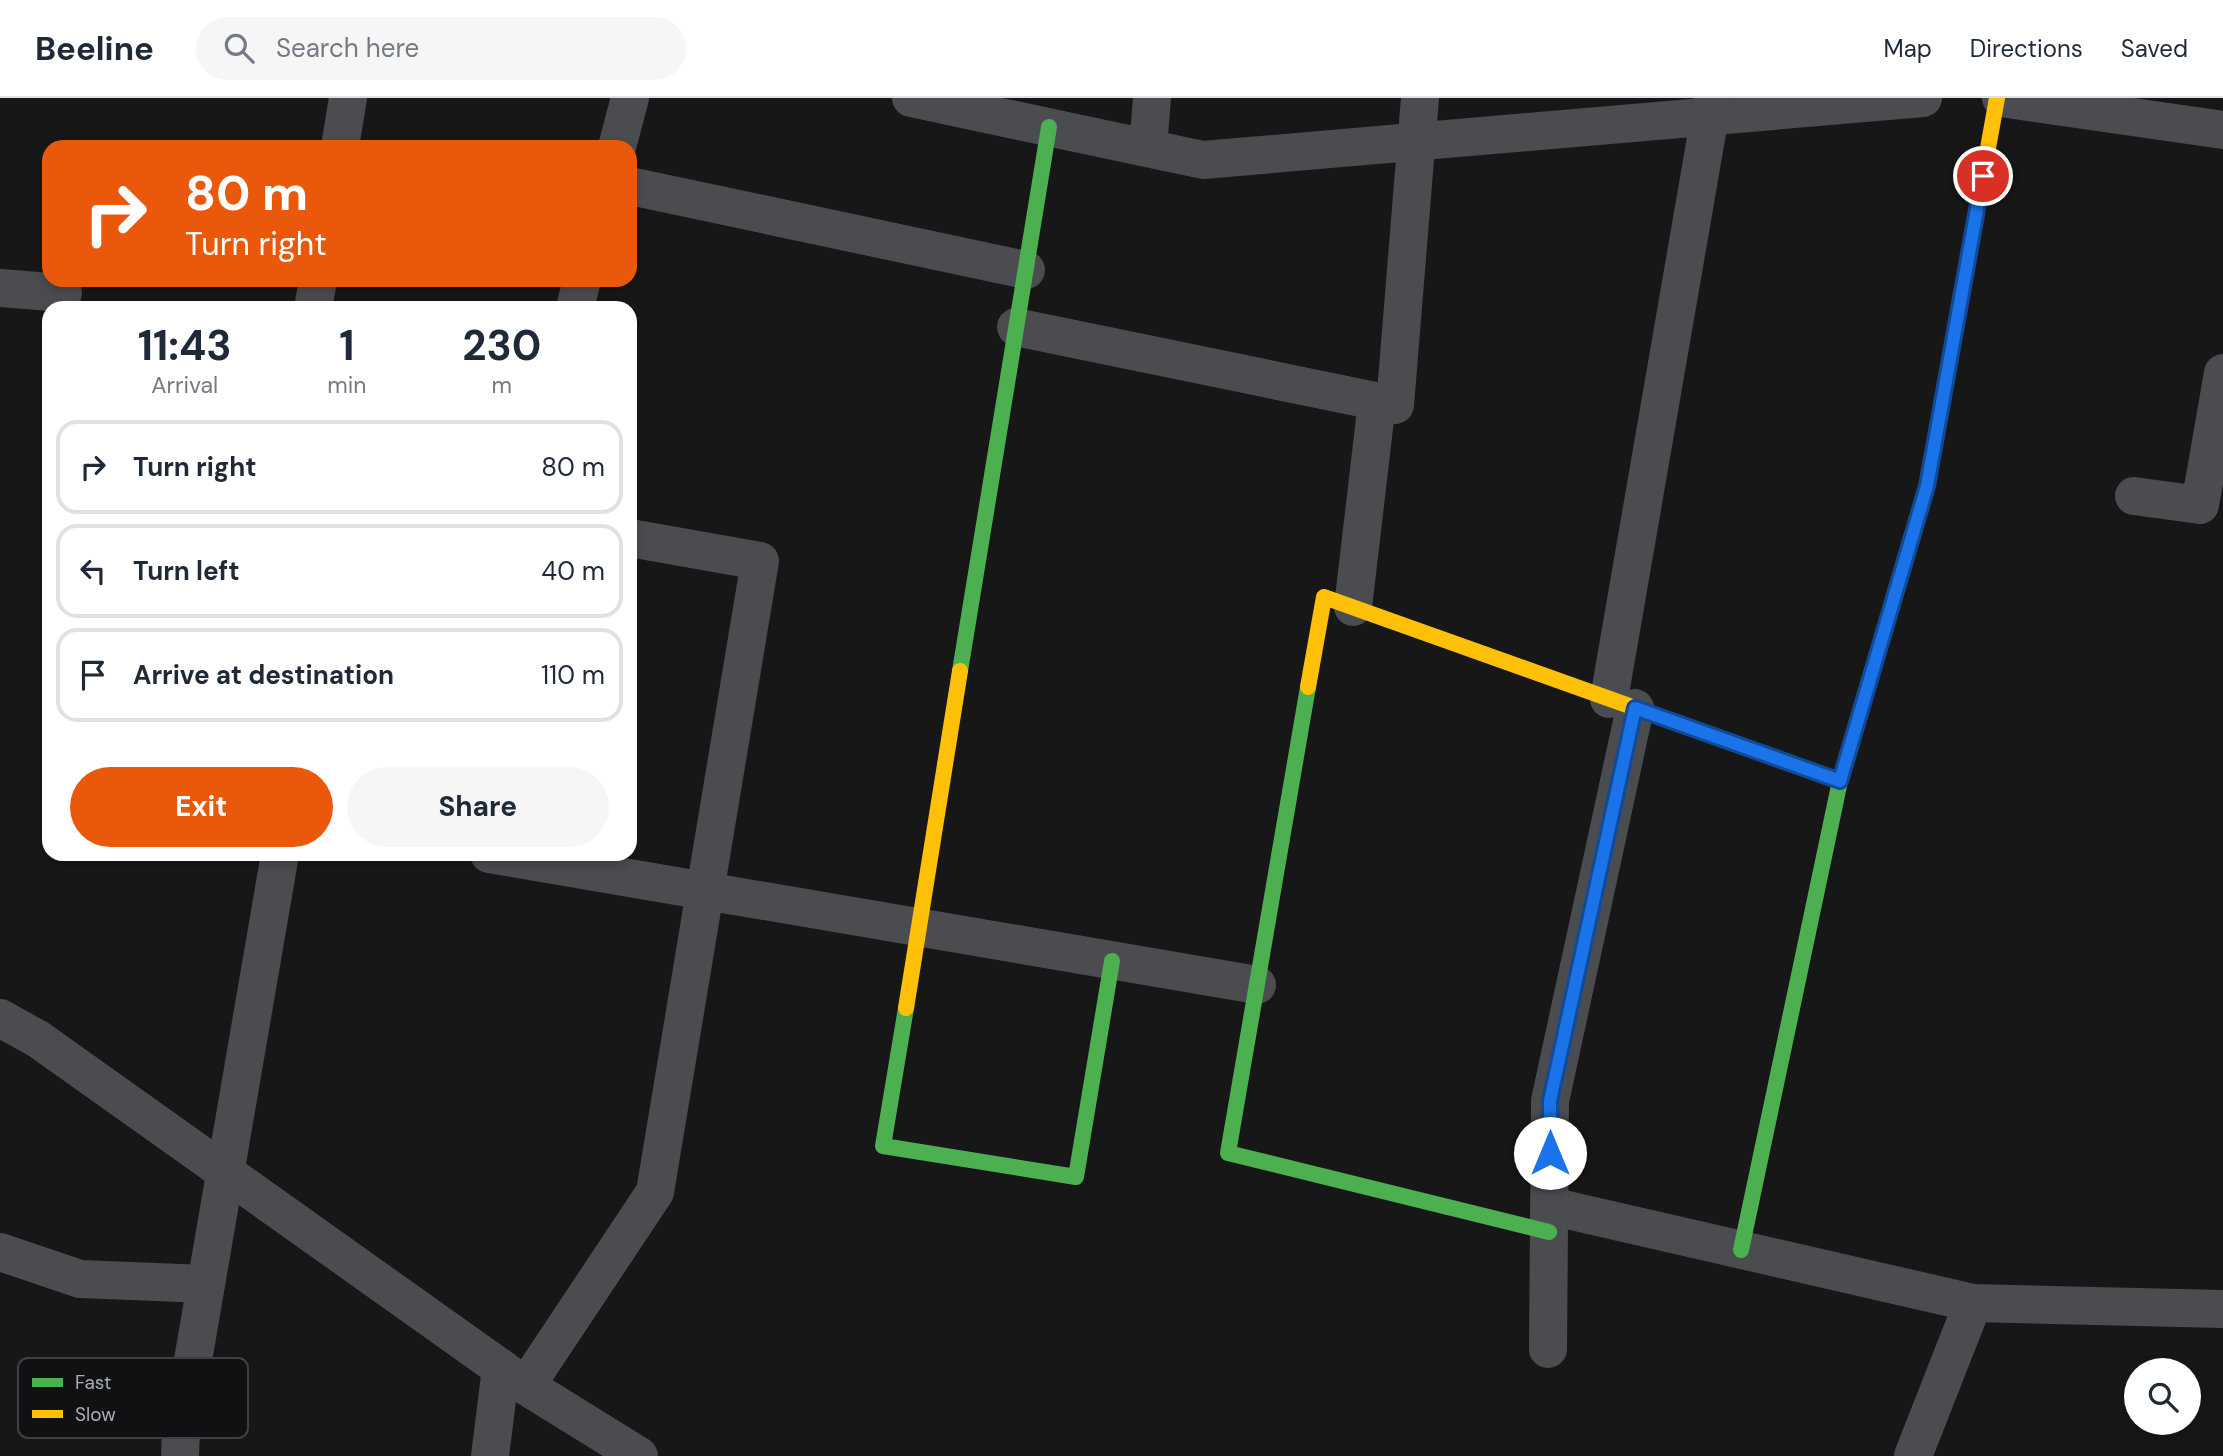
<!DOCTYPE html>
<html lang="en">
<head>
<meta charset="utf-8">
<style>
  body { margin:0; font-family:"DM Sans",sans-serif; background:#f6f6f7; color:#1f2937; height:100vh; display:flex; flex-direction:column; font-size:26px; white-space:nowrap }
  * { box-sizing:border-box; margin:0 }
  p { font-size:23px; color:#747a83 }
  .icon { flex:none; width:38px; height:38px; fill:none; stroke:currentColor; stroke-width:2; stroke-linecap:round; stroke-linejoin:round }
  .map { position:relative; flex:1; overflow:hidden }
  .panel { position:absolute; left:42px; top:203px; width:595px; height:560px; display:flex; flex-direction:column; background:#fff; border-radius:21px; box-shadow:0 4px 10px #0003 }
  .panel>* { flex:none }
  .top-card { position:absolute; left:42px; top:42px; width:595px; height:147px; border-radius:21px; box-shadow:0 4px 10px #0003; background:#ea580c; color:#fff; overflow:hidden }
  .tools { position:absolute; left:2124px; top:1260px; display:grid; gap:14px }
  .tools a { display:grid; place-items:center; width:77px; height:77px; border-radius:50%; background:#fff; box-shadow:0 4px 10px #0003; font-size:35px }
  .pin { position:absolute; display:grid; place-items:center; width:60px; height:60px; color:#fff; margin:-30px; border:4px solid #fff; border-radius:50%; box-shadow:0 2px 7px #0007 }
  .me { position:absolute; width:77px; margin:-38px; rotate:0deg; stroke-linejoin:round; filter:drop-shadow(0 0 5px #0008) }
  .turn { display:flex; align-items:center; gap:24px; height:147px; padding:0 28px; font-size:32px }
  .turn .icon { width:91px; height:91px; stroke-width:2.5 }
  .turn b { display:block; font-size:49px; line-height:60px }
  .eta { display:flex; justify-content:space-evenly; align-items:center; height:119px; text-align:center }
  .eta b { font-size:42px; font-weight:700; line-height:49px }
  .cta { display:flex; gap:14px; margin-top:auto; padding:14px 28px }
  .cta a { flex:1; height:80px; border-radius:42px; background:#ea580c; color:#fff; font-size:28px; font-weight:700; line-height:80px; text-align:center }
  .cta a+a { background:#f6f6f7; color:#1f2937 }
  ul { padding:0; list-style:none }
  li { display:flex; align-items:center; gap:21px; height:94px; margin:0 14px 10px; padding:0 14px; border:4px solid #e0e1e3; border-radius:21px }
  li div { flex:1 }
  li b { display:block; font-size:26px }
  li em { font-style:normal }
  header { display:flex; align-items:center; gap:42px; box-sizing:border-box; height:98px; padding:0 35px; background:#fff; border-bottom:2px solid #e0e1e3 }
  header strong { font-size:33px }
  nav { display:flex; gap:38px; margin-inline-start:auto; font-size:24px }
  .search { width:490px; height:63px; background:#f6f6f7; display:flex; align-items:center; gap:18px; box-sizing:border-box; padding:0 24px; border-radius:38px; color:#747a83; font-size:26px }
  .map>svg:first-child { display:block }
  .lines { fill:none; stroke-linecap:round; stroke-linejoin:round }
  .street { stroke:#4b4c50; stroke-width:38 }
  .fast { stroke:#4caf50; stroke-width:16 }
  .slow { stroke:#ffc107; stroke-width:16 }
  .route-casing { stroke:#114b97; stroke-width:18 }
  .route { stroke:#1a73e8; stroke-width:12 }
  .key { fill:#111113; stroke:#3e4045; stroke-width:2 }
  .key-label { font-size:19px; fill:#a8adb8 }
</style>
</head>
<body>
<header>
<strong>Beeline</strong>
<div class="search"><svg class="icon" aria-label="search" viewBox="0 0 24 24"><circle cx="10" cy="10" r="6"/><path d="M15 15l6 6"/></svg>Search here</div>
<nav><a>Map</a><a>Directions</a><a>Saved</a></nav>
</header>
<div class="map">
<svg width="2223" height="1358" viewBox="0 0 2223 1358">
  <rect width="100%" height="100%" fill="#171717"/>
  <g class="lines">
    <g class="street">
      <path d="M911 0 1203 62 1923 0"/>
      <path d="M2001 0 2223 32"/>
      <path d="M340 49 348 0"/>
      <path d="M617 49 630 0"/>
      <path d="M1148 50 1152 0"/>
      <path d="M630 88 1026 172"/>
      <path d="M0 190 63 195"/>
      <path d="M313 210 318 182"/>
      <path d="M575 210 582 182"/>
      <path d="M1016 229 1395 307 1420 0"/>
      <path d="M2134 398 2200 407 2223 275"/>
      <path d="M1353 509 1377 304"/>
      <path d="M1609 601 1713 0"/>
      <path d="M489 756 1257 887"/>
      <path d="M0 920 38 941 526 1288 639 1358"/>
      <path d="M1550 1108 1973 1205 2223 1211"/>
      <path d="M0 1154 80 1181 206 1186"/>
      <path d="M1548 1251 1550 1003 1635 610"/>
      <path d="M526 1288 655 1094 760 463 630 440"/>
      <path d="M180 1358 181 1332 280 756"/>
      <path d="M490 1358 501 1270"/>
      <path d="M1913 1358 1973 1205"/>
    </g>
    <g class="fast">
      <path d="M960 573 1049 29"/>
      <path d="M1308 589 1228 1055 1549 1134"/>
      <path d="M1638 611 1840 683"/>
      <path d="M906 910 883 1048 1076 1079 1112 863"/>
      <path d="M1741 1152 1840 683 1927 388 1952 251"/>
    </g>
    <g class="slow">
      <path d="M1952 251 1997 0"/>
      <path d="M1308 589 1324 499 1638 611"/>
      <path d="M906 910 960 573"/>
    </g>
  </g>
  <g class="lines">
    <defs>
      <path id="route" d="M1550 1055V1003L1635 610 1840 683 1927 388 1983 78"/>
    </defs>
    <use href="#route" class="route-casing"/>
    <use href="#route" class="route"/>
  </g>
  <rect x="18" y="1260" width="230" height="80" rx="10" class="key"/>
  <rect x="32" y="1280" width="31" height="9" fill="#4caf50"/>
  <rect x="32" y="1312" width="31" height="8" fill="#ffc107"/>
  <g class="key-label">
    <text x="75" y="1291">Fast</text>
    <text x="75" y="1323">Slow</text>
  </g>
</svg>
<div class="tools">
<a><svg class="icon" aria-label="search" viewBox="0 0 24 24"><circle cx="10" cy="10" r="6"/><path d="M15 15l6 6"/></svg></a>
</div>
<div class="pin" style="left:1983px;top:78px;background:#d93025"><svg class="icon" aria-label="arrive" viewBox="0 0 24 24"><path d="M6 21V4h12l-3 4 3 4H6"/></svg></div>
<svg class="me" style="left:1550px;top:1055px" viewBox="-20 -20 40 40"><circle r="19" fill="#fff"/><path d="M0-13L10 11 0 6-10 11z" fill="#1a73e8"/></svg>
<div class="top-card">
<div class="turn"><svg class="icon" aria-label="right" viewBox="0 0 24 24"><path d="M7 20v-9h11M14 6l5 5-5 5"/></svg><div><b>80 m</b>Turn right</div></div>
</div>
<section class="panel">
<div class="eta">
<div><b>11:43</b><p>Arrival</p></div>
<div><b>1</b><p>min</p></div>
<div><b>230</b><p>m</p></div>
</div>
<ul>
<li><svg class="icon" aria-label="right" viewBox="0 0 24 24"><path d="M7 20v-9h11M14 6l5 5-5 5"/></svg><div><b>Turn right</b></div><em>80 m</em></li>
<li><svg class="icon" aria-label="left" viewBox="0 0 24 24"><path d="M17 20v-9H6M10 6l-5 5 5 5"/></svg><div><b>Turn left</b></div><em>40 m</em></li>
<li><svg class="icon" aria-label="arrive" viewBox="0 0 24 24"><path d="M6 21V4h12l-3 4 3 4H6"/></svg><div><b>Arrive at destination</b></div><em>110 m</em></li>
</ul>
<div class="cta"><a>Exit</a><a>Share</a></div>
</section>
</div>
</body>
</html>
